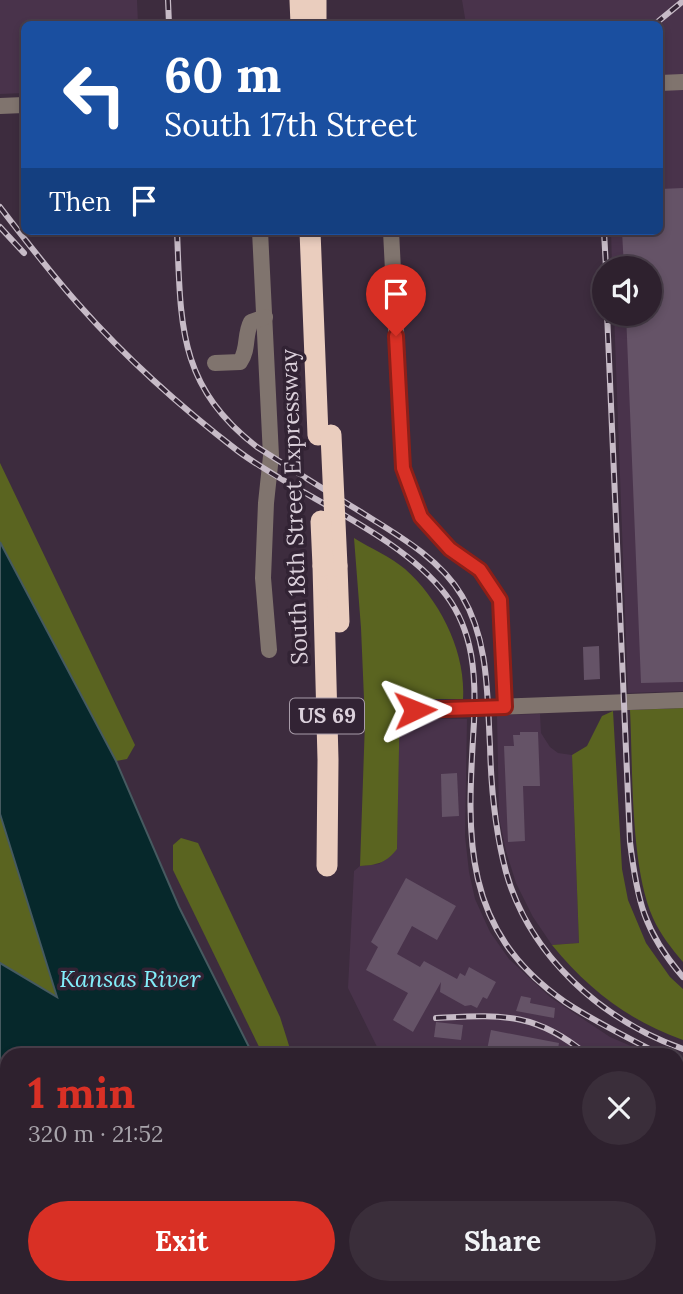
<!DOCTYPE html>
<html lang="en">
<head>
<meta charset="utf-8">
<style>
  body { margin:0; font-family:Lora,serif; background:#3a2e3a; color:#f1f3f6; height:100vh; display:flex; flex-direction:column; font-size:26px; white-space:nowrap }
  * { box-sizing:border-box; margin:0 }
  p { font-size:23px; color:#a7a3aa }
  .icon { flex:none; width:38px; height:38px; fill:none; stroke:currentColor; stroke-width:2; stroke-linecap:round; stroke-linejoin:round }
  .map { position:relative; flex:1; overflow:hidden }
  .details { position:absolute; left:0px; top:1048px; width:684px; height:247px; display:flex; flex-direction:column; background:#2e212e; border-radius:21px 21px 0 0; box-shadow:0 4px 10px #0003,0 0 0 2px #493e4a }
  .details>* { flex:none }
  .banner { position:absolute; left:21px; top:21px; width:642px; height:214px; border-radius:10px; box-shadow:0 4px 10px #0003,0 0 0 2px #493e4a; background:#1a4fa0; color:#fff; overflow:hidden }
  .buttons { position:absolute; left:592px; top:256px; display:grid; gap:14px }
  .buttons a { display:grid; place-items:center; width:70px; height:70px; border-radius:50%; background:#2e212e; box-shadow:0 4px 10px #0003,0 0 0 2px #493e4a; font-size:35px }
  .pin { position:absolute; display:grid; place-items:center; width:60px; height:60px; color:#fff; margin:-72px -30px; border-radius:50% 50% 50% 0; rotate:-45deg; box-shadow:0 0 7px #0007 }
  .pin .icon { rotate:45deg }
  .me { position:absolute; width:77px; margin:-38px; rotate:88deg; stroke-linejoin:round; filter:drop-shadow(0 0 5px #0008) }
  .turn { display:flex; align-items:center; gap:24px; height:147px; padding:0 28px; font-size:32px }
  .turn .icon { width:91px; height:91px; stroke-width:2.5 }
  .turn b { display:block; font-size:49px; line-height:60px }
  .then { display:flex; align-items:center; height:66px; padding:0 28px; background:#0003; gap:14px; font-size:26px }
  .round { display:grid; place-items:center; flex:none; width:74px; height:74px; border-radius:37px; background:#3a2e3a }
  .overview { display:flex; align-items:center; justify-content:space-between; height:119px; padding:0 28px }
  h1 { font-size:42px; font-weight:800; line-height:52px; color:#d93025 }
  .button { display:flex; gap:14px; margin-top:auto; padding:14px 28px }
  .button a { flex:1; height:80px; border-radius:42px; background:#d93025; color:#fff; font-size:28px; font-weight:800; line-height:80px; text-align:center }
  .button a+a { background:#3a2e3a; color:#f1f3f6 }
  .map>svg:first-child { display:block }
  .built { fill:#49334b }
  .green { fill:#5a6420 }
  .water { fill:#06282b; stroke:#465a60; stroke-width:2 }
  .building { fill:#655367 }
  .lines { fill:none; stroke-linecap:round; stroke-linejoin:round }
  .minor { stroke:#80746e; stroke-width:16 }
  .highway { stroke:#eacdbe; stroke-width:21 }
  .rail-casing { stroke:#c7bbc7; stroke-width:6 }
  .rail { stroke:#322334; stroke-width:3.5; stroke-dasharray:10; stroke-linecap:butt }
  .highway-bridge { stroke:#eacdbe; stroke-width:21 }
  .route-casing { stroke:#8d1f18; stroke-width:18 }
  .route { stroke:#d93025; stroke-width:12 }
  .labels { text-anchor:middle; stroke-width:7; stroke-linejoin:round; paint-order:stroke }
  .shield { fill:#322334; stroke:#a89ca9; stroke-width:2 }
  .shield-label { font-size:21px; font-weight:bold; fill:#dbd0db }
  .street-label { font-size:23px; fill:#dbd0db; stroke:#322334 }
  .water-label { font-size:24px; font-style:italic; fill:#82edf9; stroke:#322334 }
</style>
</head>
<body>
<div class="map">
<svg width="683" height="1294" viewBox="0 0 683 1294">
  <rect width="100%" height="100%" fill="#3d2c3e"/>
  <g class="built">
    <path d="M0 0H137L138 24H24V93L0 94Z"/>
    <path d="M462 0H683V691L628 693 614 313H649V268H612L611 231H660V24H466Z"/>
    <path d="M540 714 541 733 550 747 558 753 572 755 579 943 552 945 533 917 516 883 506 851 499 817 497 715Z"/>
    <path d="M399 719H467L465 836 469 872 475 899 490 932 509 959 550 997 610 1037 652 1055H381L348 988 354 871 360 866 379 864 397 849Z"/>
    <path d="M677 1067 683 1069V1294H592L584 1288H677Z"/>
  </g>
  <g class="green">
    <path d="M0 463 135 745 127 759 116 761 0 542Z"/>
    <path d="M354 538C370 548 391 557 405 569 440 600 466 652 463 699H400L397 849C386 863 377 865 360 866L365 722 361 628Z"/>
    <path d="M683 708V962C672 949 660 934 653 918 630 866 633 769 630 710Z"/>
    <path d="M613 711 622 869 628 900 646 943 670 977 683 989V1040C629 1021 588 989 552 945L579 943 572 755 587 746 602 716Z"/>
    <path d="M0 814 57 998 0 963Z"/>
    <path d="M181 838 198 843 280 1017 292 1055H263L173 870V845Z"/>
  </g>
  <g class="water">
    <path d="M0 542 116 761 179 907 253 1055H7V1155L0 1145V963L57 997 0 814Z"/>
    <path d="M96 1288H367L372 1294H100Z"/>
  </g>
  <g class="building">
    <path d="M683 188V682L641 683 626 313H649V268H624L622 231H660V189Z"/>
    <path d="M599 646 600 679 584 680 583 647Z"/>
    <path d="M520 732H538L540 786H523L525 841 508 842 504 746H514L513 735H520Z"/>
    <path d="M457 773 459 816 442 817 441 774Z"/>
    <path d="M406 878 456 906 437 940 412 926 397 954 420 967 424 961 457 979 460 973 465 976 469 967 496 982 487 999 483 997 477 1008 471 1005 465 1006 440 992 441 982 413 1032 393 1020 408 993 366 970 378 947 371 942Z"/>
    <path d="M521 996 531 998 530 1003 555 1008 554 1018 516 1011Z"/>
    <path d="M436 1022 463 1025 461 1040 434 1037Z"/>
    <path d="M491 1030 559 1043 557 1055H486Z"/>
  </g>
  <g class="lines">
    <g class="minor">
      <path d="M660 83 683 82"/>
      <path d="M0 106 24 105"/>
      <path d="M260 231 271 456 266 503 263 578 269 650"/>
      <path d="M391 231 403 468 421 517 450 549 480 570 500 600 505 707"/>
      <path d="M215 363 240 362C249 349 244 335 251 322L265 317"/>
      <path d="M415 710 683 700"/>
    </g>
    <g class="highway">
      <path d="M300 0 301 24"/>
      <path d="M316 0V24"/>
      <path d="M310 231 318 435"/>
      <path d="M323 566 328 760 327 866"/>
      <path d="M337 566 339 622"/>
    </g>
    <defs>
      <g id="rail">
        <path d="M168 0 169 24"/>
        <path d="M655 24 683 1"/>
        <path d="M0 207C26 241 52 275 80 306 127 359 182 408 238 451 300 497 400 534 446 595 474 632 476 677 474 722 467 836 460 929 565 1002 595 1022 629 1038 661 1055"/>
        <path d="M0 227 24 253"/>
        <path d="M177 231C181 324 177 385 257 447 290 468 323 489 356 509 394 533 439 557 462 596 489 641 487 695 490 746 491 788 495 830 506 872 530 957 602 1020 683 1049"/>
        <path d="M604 231 606 268"/>
        <path d="M607 313 630 842C637 900 644 932 683 977"/>
        <path d="M436 1018C500 1015 535 1011 587 1055"/>
        <path d="M677 1064 683 1067"/>
        <path d="M677 1143 683 1146"/>
      </g>
    </defs>
    <use href="#rail" class="rail-casing"/>
    <use href="#rail" class="rail"/>
    <g class="highway-bridge">
      <path d="M331 435 337 566"/>
      <path d="M321 521 323 566"/>
    </g>
  </g>
  <g class="lines">
    <defs>
      <path id="route" d="M396 336 403 468 421 517 450 549 480 570 500 600 505 707 415 710"/>
    </defs>
    <use href="#route" class="route-casing"/>
    <use href="#route" class="route"/>
  </g>
  <g class="labels">
    <rect class="shield" x="290" y="698.5" width="74" height="35" rx="5"/>
    <g class="shield-label">
      <text x="327" y="723">US 69</text>
    </g>
    <g class="street-label">
      <text transform="translate(294 507) rotate(-92)" y="8">South 18th Street Expressway</text>
    </g>
    <g class="water-label">
      <text x="130" y="987">Kansas River</text>
    </g>
  </g>
</svg>
<div class="buttons">
<a><svg class="icon" aria-label="sound" viewBox="0 0 24 24"><path d="M4 9h4l5-4v14l-5-4H4zM17 9q2 3 0 6"/></svg></a>
</div>
<div class="pin" style="left:396px;top:336px;background:#d93025"><svg class="icon" aria-label="arrive" viewBox="0 0 24 24"><path d="M6 21V4h12l-3 4 3 4H6"/></svg></div>
<svg class="me" style="left:415px;top:710px" viewBox="-20 -20 40 40"><path d="M0-17L14 15 0 8-14 15z" fill="#d93025" stroke="#fff" stroke-width="4"/></svg>
<div class="banner">
<div class="turn"><svg class="icon" aria-label="left" viewBox="0 0 24 24"><path d="M17 20v-9H6M10 6l-5 5 5 5"/></svg><div><b>60 m</b>South 17th Street</div></div>
<div class="then">Then<svg class="icon" aria-label="arrive" viewBox="0 0 24 24"><path d="M6 21V4h12l-3 4 3 4H6"/></svg></div>
</div>
<section class="details">
<div class="overview"><div><h1>1 min</h1><p>320 m · 21:52</p></div><a class="round"><svg class="icon" aria-label="close" viewBox="0 0 24 24"><path d="M6 6l12 12M18 6L6 18"/></svg></a></div>
<div class="button"><a>Exit</a><a>Share</a></div>
</section>
</div>
</body>
</html>
